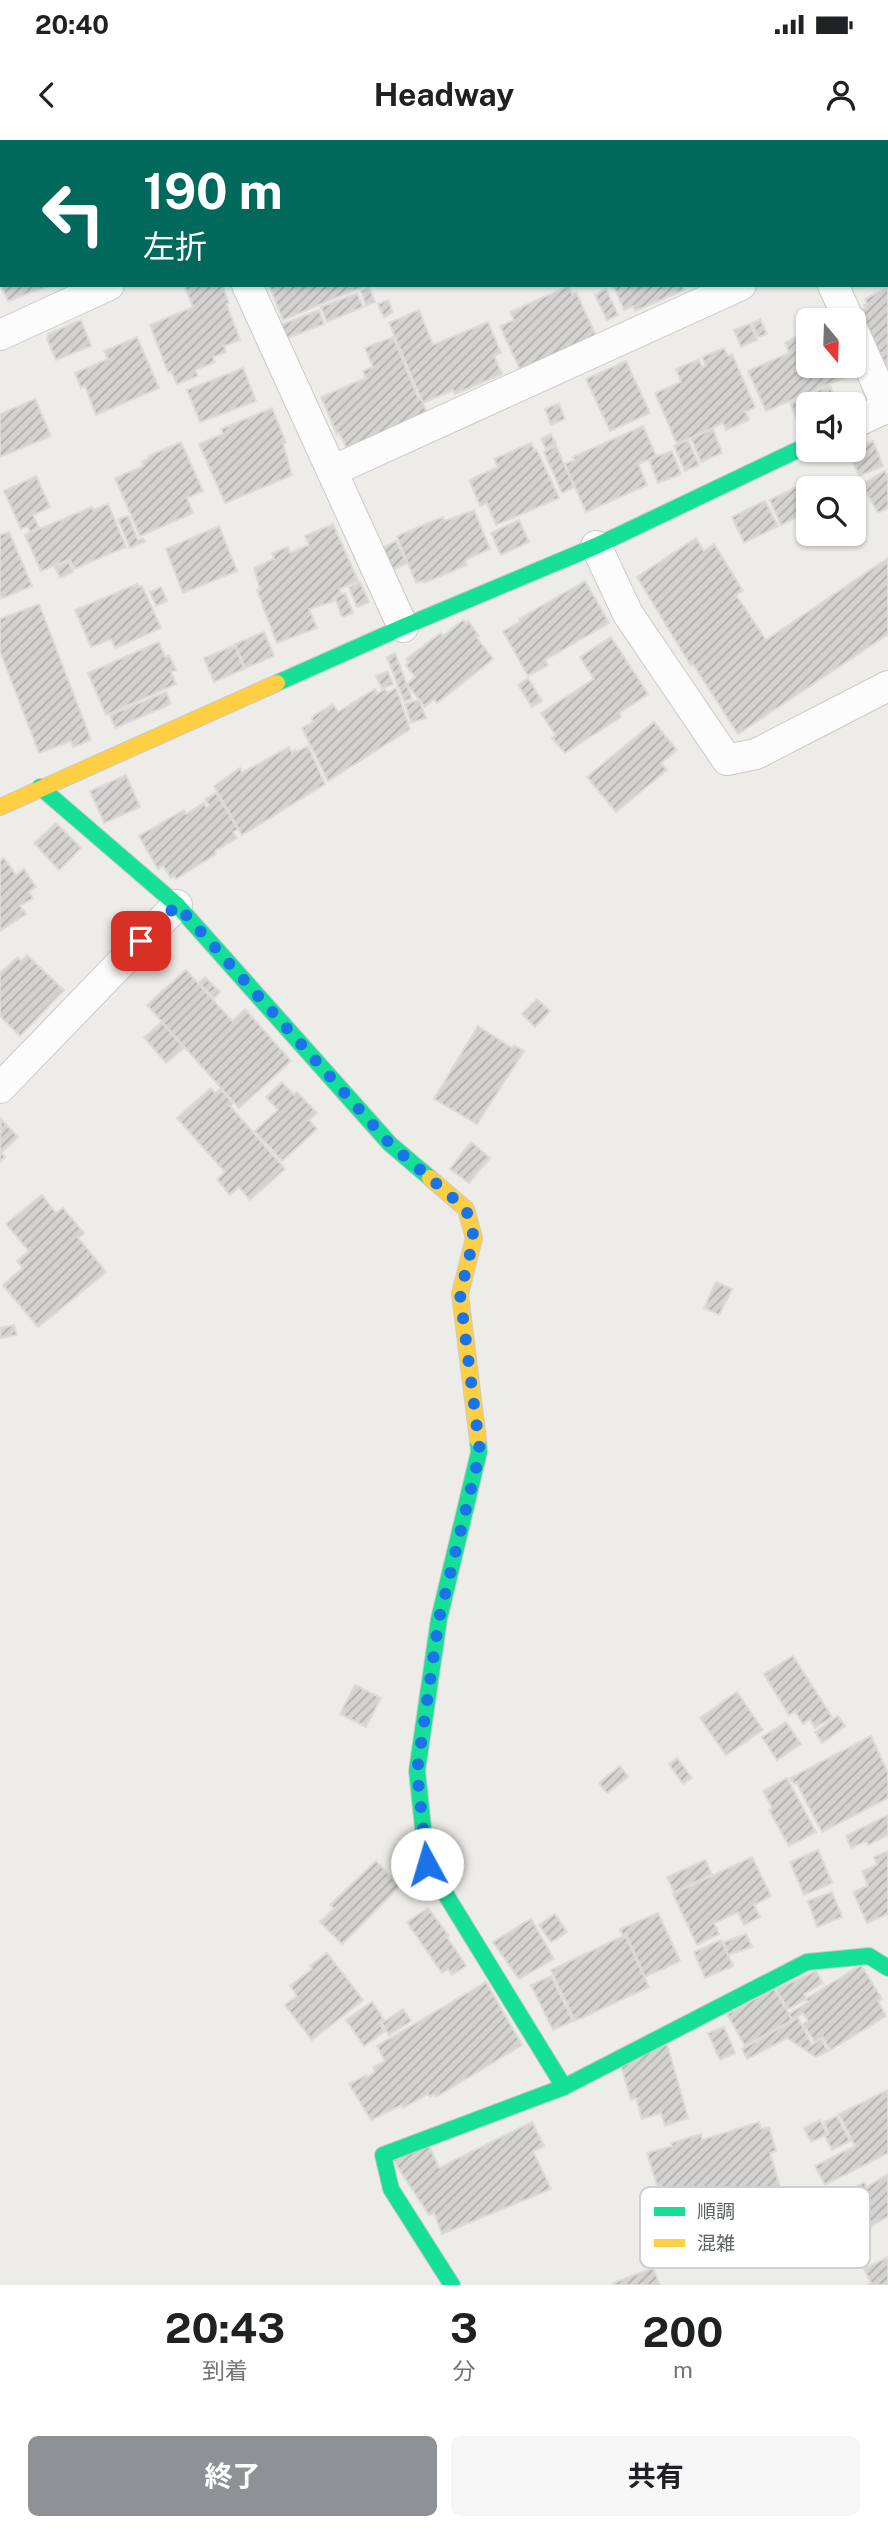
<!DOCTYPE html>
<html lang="ja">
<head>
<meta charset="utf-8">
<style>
  body { margin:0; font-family:"Public Sans","Noto Sans JP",sans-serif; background:#f6f6f6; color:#202124; height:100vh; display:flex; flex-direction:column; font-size:26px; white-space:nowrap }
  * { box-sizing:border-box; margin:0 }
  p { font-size:23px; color:#757577 }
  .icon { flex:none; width:38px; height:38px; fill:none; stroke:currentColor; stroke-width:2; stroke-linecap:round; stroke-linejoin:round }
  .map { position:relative; height:2145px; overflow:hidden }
  .drawer { display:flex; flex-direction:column; background:#fff; flex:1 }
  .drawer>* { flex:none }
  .top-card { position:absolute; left:0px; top:0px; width:889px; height:147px; box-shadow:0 2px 5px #0004; background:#00695c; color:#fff; overflow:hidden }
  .needle { width:46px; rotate:161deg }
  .tools { position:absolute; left:796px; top:168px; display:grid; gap:14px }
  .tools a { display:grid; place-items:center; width:70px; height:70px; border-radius:10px; background:#fff; box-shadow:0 2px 5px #0004; font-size:35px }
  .pin { position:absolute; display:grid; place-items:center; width:60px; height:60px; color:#fff; margin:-30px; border-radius:14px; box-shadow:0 4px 10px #0006 }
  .me { position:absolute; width:77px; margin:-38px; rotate:354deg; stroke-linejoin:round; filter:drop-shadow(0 0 5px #0008) }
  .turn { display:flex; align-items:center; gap:24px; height:147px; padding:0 28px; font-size:32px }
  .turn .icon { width:91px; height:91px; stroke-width:2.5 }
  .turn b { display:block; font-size:49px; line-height:60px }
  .eta { display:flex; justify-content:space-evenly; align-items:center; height:119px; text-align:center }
  .eta b { font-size:42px; font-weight:700; line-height:49px }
  .primary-button { display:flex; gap:14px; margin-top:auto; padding:14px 28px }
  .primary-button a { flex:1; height:80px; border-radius:10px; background:#8f9294; color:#fff; font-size:28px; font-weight:700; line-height:80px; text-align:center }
  .primary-button a+a { background:#f6f6f6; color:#202124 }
  .status { display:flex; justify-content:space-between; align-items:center; height:49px; padding:0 35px; background:#fff; direction:ltr }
  .status svg { height:19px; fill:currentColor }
  header { display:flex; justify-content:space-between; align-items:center; height:91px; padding:0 28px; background:#fff; font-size:32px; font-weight:700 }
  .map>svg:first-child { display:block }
  .building { fill:url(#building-hatch); stroke:#dcdbd7; stroke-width:2 }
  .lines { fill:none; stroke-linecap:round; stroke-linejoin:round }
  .street-casing { stroke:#c9c9c8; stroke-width:32 }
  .fast-casing { stroke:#cacaca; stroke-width:18 }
  .slow-casing { stroke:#cacaca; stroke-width:18 }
  .street { stroke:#fcfcfc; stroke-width:30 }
  .fast { stroke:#16e098; stroke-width:16 }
  .slow { stroke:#ffcf43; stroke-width:16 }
  .route { stroke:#1a73e8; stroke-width:12; stroke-dasharray:0 21.6 }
  .key { fill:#fff; stroke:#ced0d1; stroke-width:2 }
  .key-label { font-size:19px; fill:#5d6266 }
</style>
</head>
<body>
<div class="status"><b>20:40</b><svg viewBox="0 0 49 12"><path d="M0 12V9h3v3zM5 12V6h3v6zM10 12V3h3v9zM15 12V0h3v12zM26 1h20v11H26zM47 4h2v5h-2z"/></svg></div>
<header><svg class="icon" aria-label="back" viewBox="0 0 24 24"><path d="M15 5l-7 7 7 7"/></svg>Headway<svg class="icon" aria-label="person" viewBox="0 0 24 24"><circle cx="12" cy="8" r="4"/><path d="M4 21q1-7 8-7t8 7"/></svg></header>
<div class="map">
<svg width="888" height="2145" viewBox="0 0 888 2145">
  <defs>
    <pattern id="building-hatch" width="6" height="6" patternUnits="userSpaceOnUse" patternTransform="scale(1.75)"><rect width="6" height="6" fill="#d4d3d1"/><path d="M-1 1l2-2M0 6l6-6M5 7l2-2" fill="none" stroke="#afafad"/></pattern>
  </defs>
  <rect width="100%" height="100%" fill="#edece8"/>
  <g class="building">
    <path d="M253 0H363V2H255Z"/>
    <path d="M637 0H713L714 2H638Z"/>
    <path d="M818 0H888V14L887 2Z"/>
    <path d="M2 108V145H52L8 161 0 144Z"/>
    <path d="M184 145H222L229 163 226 164 240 200 224 206 226 212 213 217 215 222 195 230 198 236 177 244 171 231 168 232 150 185 193 167Z"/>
    <path d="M269 145H364V146L283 180Z"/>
    <path d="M613 145H682L684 150 635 171 633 166 624 170Z"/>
    <path d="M569 146 572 154 576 152 597 198 521 232 500 186 514 180 510 172Z"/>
    <path d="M369 147 375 162 366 166 361 151Z"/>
    <path d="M888 147V228L886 227 861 170 866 168 864 165 867 164 865 159Z"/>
    <path d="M606 149 618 175 607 180 595 155Z"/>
    <path d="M357 153 363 167 327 182 321 167Z"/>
    <path d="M388 160 393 172 384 177 378 164Z"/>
    <path d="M319 170 324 184 285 199 280 185Z"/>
    <path d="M419 170 433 205 488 182 501 213 494 216 502 234 455 254 453 250 423 263 389 183Z"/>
    <path d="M760 179 767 194 758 197 752 183Z"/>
    <path d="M81 180 91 206 56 220 47 199 48 194Z"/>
    <path d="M750 184 757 200 741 207 734 190Z"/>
    <path d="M808 189V226H843L848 236 766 271 748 231 789 213 785 203Z"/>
    <path d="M137 197 159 248 96 275 85 246 81 248 75 233 108 219 104 211Z"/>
    <path d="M393 197 419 260 421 258 428 275 347 309 339 292 337 294 321 257 366 238 363 231 373 227 365 208Z"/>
    <path d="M724 208 728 216 732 214 755 267 745 272 749 280 726 290 723 283 677 304 655 253 681 242 676 229 699 219 702 227 706 226 702 217Z"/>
    <path d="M626 221 650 273 610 291 586 239Z"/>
    <path d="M243 228 256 261 200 282 187 250Z"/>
    <path d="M830 246 838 264H822L816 251Z"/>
    <path d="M813 252 819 264H808V277L798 282 790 263Z"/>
    <path d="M35 259 51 296 0 317V274Z"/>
    <path d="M559 263 565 279 551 285 545 269Z"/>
    <path d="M272 268 286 303 283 304 292 335 225 363 199 304 223 294 221 289Z"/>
    <path d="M643 286 656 316 638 324 647 345 586 372 565 324 575 320 573 317Z"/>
    <path d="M713 289 722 313 701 322 691 298Z"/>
    <path d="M551 294 556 304 546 309 541 299Z"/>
    <path d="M688 300 699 325 685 331 674 306Z"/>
    <path d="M873 301 883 326 859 336 848 311Z"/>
    <path d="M181 302 203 351 187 358 193 373 140 396 115 338 144 326 142 322 150 318 148 316Z"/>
    <path d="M531 303 535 311 537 310 559 358 496 385 487 363 480 366 469 340 498 327 494 319Z"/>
    <path d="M556 306 574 347 562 353 544 312Z"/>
    <path d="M672 311 681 334 658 343 649 319Z"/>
    <path d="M885 331 888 337V368L878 373 862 344Z"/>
    <path d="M36 336 50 367 33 375 39 388 30 392 28 386 21 389 4 351Z"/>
    <path d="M802 344 808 358V372L781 385 770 360Z"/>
    <path d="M765 361 778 386 744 403 732 377Z"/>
    <path d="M108 364 126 407 74 429 70 419 41 431 25 395 92 367 93 370Z"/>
    <path d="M474 370 490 409 465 420 467 425 424 443V440L416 443 397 396 443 377 445 381Z"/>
    <path d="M128 376 138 400 143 398 145 402 130 408 118 379Z"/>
    <path d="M519 380 529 402 501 415 491 393Z"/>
    <path d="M333 384 358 441 339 449 341 454 333 458 334 461 309 469 317 488 277 503 257 450 260 449 254 428 274 419 272 413 288 407 290 413 309 405 305 396Z"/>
    <path d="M219 386 237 431 183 453 166 409Z"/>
    <path d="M9 392 32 446 0 459V395Z"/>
    <path d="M696 398 704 411 714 404 743 451 736 455 766 500 888 418V494L738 594 693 524 691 526 637 437Z"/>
    <path d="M396 401 407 423 391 431 380 409Z"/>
    <path d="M69 422 73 432 60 438 55 427Z"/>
    <path d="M585 441 609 483 545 520 548 525 528 536 503 491 520 482 519 479Z"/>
    <path d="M360 442 369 462 357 467 349 447Z"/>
    <path d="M137 444 139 447 142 446 161 488 115 508 111 499 91 507 75 470Z"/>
    <path d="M161 447 167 461 156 466 150 452Z"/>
    <path d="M345 453 353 473 342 477 335 457Z"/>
    <path d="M39 464 91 600 73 607 71 601 39 613 0 511V479Z"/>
    <path d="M463 480 466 483 468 481 479 496 477 498 493 519 437 563 434 559 425 567 407 544 415 537 406 525 409 522 406 519 441 493 443 496Z"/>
    <path d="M264 492 274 516 245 528 235 504Z"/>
    <path d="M611 497 648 554 619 573 621 577 565 613 552 598 556 596 541 573 594 539 580 517Z"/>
    <path d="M159 502 165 517 169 515 176 530 171 532 176 544 106 575 88 533Z"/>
    <path d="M235 505 244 529 214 542 204 518Z"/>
    <path d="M395 513 412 559 404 561 387 517Z"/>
    <path d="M388 531 393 544 382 549 376 536Z"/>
    <path d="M528 538 542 561 532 567 518 545Z"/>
    <path d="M396 548 410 589 328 641 302 588 313 582 312 578 315 575 333 564 338 572 375 549 377 554 385 549 388 553Z"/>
    <path d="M166 552 171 564 115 588 110 575Z"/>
    <path d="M419 560 426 578 411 583 405 564Z"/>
    <path d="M654 582 677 610 661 623 667 630 616 672 587 637Z"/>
    <path d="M308 606 325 644 242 695 214 646 240 628 242 633 289 607 292 613 295 610 296 612Z"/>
    <path d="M126 635 140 667 104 683 90 651Z"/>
    <path d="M216 653 238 689 233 692 237 698 215 711 216 714 176 739 174 736 171 738 163 726 158 729 139 696 184 670 186 674 204 663 206 668 210 666 205 659Z"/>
    <path d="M56 683 81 708 59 730 34 703Z"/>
    <path d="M4 718 16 735 24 729 36 747 29 752 33 758 20 766 26 774 0 791V721Z"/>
    <path d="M27 815 64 850 20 896 0 876V833L18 817 21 821Z"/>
    <path d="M186 830 232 881 245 869 291 921 239 968 147 865Z"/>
    <path d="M205 837 220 852 214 858 199 843Z"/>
    <path d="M537 859 550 871 535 887 522 874Z"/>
    <path d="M162 882 184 908 166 923 144 897Z"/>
    <path d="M478 886 512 908 514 905 524 911 477 984 434 959Z"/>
    <path d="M282 942 294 955 297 952 317 973 309 980 317 989 282 1021 255 991 278 970 266 957Z"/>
    <path d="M211 948 215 953 220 949 233 963 230 966 285 1029 250 1060 239 1047 230 1055 217 1039 225 1032 177 978Z"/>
    <path d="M1 979 18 997 1 1013 5 1017 0 1022Z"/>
    <path d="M471 1002 490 1018 469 1043 450 1029Z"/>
    <path d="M42 1055 56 1073 63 1068 84 1093 78 1098 106 1132 38 1187 3 1145 23 1128 17 1121 29 1111 6 1084Z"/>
    <path d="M716 1142 732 1149 719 1175 704 1168Z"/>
    <path d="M14 1185 17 1195 1 1198 0 1188Z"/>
    <path d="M793 1516 832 1577 815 1588 810 1579 803 1584 795 1571 789 1575 764 1534Z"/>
    <path d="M355 1545 381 1558 366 1587 340 1574Z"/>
    <path d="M737 1552 763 1590 726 1615 700 1578Z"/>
    <path d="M838 1576 845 1586 822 1603 815 1592Z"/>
    <path d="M786 1582 801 1604 777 1620 762 1597Z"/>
    <path d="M871 1596 888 1633V1658L822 1692 796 1642 794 1644 790 1638Z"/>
    <path d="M677 1618 692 1638 683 1644 669 1624Z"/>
    <path d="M620 1626 628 1637 607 1653 599 1643Z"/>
    <path d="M787 1638 816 1692 789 1706 769 1670 772 1668 763 1651Z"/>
    <path d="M888 1675V1695L868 1705 866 1701 851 1708 846 1696Z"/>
    <path d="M818 1710 832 1743 804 1755 790 1722Z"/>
    <path d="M888 1711V1774L867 1783 853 1752 868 1746 862 1731 877 1725 874 1717Z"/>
    <path d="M752 1717 771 1756 754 1765 760 1777 744 1785 738 1772 714 1783 719 1794 697 1805 673 1754Z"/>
    <path d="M705 1720 712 1734 674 1752 667 1737Z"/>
    <path d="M376 1721 400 1746 342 1804 320 1782 334 1768 330 1765Z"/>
    <path d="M832 1752 842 1777 817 1787 808 1761Z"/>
    <path d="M428 1768 449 1796 447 1797 466 1826 452 1835 448 1829 442 1833 407 1782Z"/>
    <path d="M658 1773 680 1821 645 1837 626 1794 623 1796 620 1789Z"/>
    <path d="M555 1774 567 1792 551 1802 539 1785Z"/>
    <path d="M531 1779 554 1819 519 1839 493 1802Z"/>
    <path d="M746 1794 752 1807 728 1815 724 1802Z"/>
    <path d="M625 1795 649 1847 575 1881 551 1830Z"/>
    <path d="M721 1800 733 1826 705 1838 694 1812Z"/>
    <path d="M327 1813 363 1860 312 1900 285 1865 297 1856 290 1846 312 1829 310 1826Z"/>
    <path d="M861 1825 882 1859 878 1861 886 1876 830 1910 823 1897 815 1902 803 1884 808 1881 803 1873 792 1880 789 1874 808 1862 806 1859Z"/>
    <path d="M816 1831 823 1843 804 1854 806 1859 788 1869 776 1849Z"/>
    <path d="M551 1836 573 1881 553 1890 531 1845Z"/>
    <path d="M486 1842 522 1905 436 1957 434 1954 430 1957 428 1954 403 1968 402 1965 371 1980 349 1944 366 1935 367 1937 375 1932 373 1927 385 1921 377 1906Z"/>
    <path d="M774 1848 792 1880 745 1906 727 1874Z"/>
    <path d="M372 1862 384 1880 379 1883 385 1891 364 1906 346 1880Z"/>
    <path d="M403 1869 411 1881 389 1895 382 1883Z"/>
    <path d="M798 1878 812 1905 821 1899 828 1911 816 1917 787 1898 747 1919 742 1909Z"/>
    <path d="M724 1887 735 1913 720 1920 708 1893Z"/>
    <path d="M667 1904 688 1978 665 1986 661 1973 642 1979 636 1958 631 1960 619 1919Z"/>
    <path d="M888 1950V2013L825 2045 815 2026 855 2006 839 1974Z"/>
    <path d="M837 1976 850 2001 832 2010 825 1996 829 1994 824 1982Z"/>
    <path d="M820 1980 827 1994 811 2002 804 1988Z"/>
    <path d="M532 1982 544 2006 533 2011 551 2049 442 2094 434 2073 429 2075 391 2017 427 2001 439 2028Z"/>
    <path d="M759 1982 761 1989 769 1987 776 2011 770 2013 782 2054 776 2055 780 2067 706 2089 705 2086 684 2092 672 2051 660 2055 647 2013 672 2006 671 2003 701 1994 702 2000Z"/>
    <path d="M888 2034V2076L842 2104 821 2068 864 2042 867 2047Z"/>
    <path d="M888 2117V2145H868L871 2143 864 2129Z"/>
    <path d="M653 2128 660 2145H614L613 2143Z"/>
  </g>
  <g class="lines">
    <defs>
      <g id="street">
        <path d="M772 0V2"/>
        <path d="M412 2 416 0"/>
        <path d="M887 42H888"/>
        <path d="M247 145 403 487"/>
        <path d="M833 145 849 180"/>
        <path d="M854 192 887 267"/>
        <path d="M0 195 109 145"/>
        <path d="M854 283 888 267"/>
        <path d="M332 331 741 145"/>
        <path d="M596 406 628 474 727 620 756 614 888 546"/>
        <path d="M0 948 177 765"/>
      </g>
      <g id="fast">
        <path d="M277 543 403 487 596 406 808 305"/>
        <path d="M40 647 177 765 390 1004 430 1038"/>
        <path d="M478 1300 479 1312 439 1479 417 1631 427 1724 564 1947"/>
        <path d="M452 2145 391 2049 383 2015 564 1947 807 1822 869 1816 888 1828"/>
      </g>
      <g id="slow">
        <path d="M0 667 277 543"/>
        <path d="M430 1038 466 1069 474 1098 460 1154 478 1300"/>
      </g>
    </defs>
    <use href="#street" class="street-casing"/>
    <use href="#fast" class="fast-casing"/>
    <use href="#slow" class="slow-casing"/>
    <use href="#street" class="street"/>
    <use href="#fast" class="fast"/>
    <use href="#slow" class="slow"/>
  </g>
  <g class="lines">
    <path class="route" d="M141 801 177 765 390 1004 466 1069 474 1098 460 1154 480 1312 439 1479 417 1631 427 1724"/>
  </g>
  <rect x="640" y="2047" width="230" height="81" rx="10" class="key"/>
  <rect x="654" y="2067" width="31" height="9" fill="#16e098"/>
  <rect x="654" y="2099" width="31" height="8" fill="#ffcf43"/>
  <g class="key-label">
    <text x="697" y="2078">順調</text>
    <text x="697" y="2110">混雑</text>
  </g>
</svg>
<div class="tools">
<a><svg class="needle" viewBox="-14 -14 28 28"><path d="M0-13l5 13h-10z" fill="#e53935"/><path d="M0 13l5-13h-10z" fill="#757577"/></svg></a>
<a><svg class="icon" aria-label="sound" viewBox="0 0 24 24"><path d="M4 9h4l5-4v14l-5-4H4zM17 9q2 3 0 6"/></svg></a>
<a><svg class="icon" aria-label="search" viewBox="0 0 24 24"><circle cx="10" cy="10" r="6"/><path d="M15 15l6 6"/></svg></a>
</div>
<div class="pin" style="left:141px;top:801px;background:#d93025"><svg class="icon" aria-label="arrive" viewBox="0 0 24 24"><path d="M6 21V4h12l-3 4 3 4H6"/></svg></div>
<svg class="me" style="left:427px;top:1724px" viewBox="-20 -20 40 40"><circle r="19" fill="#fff"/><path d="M0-13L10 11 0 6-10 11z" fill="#1a73e8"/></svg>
<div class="top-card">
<div class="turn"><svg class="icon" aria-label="left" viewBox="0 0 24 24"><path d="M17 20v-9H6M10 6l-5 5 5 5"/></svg><div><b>190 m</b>左折</div></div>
</div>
</div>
<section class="drawer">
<div class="eta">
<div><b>20:43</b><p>到着</p></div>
<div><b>3</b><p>分</p></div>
<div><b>200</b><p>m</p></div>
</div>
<div class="primary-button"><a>終了</a><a>共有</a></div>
</section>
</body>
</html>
